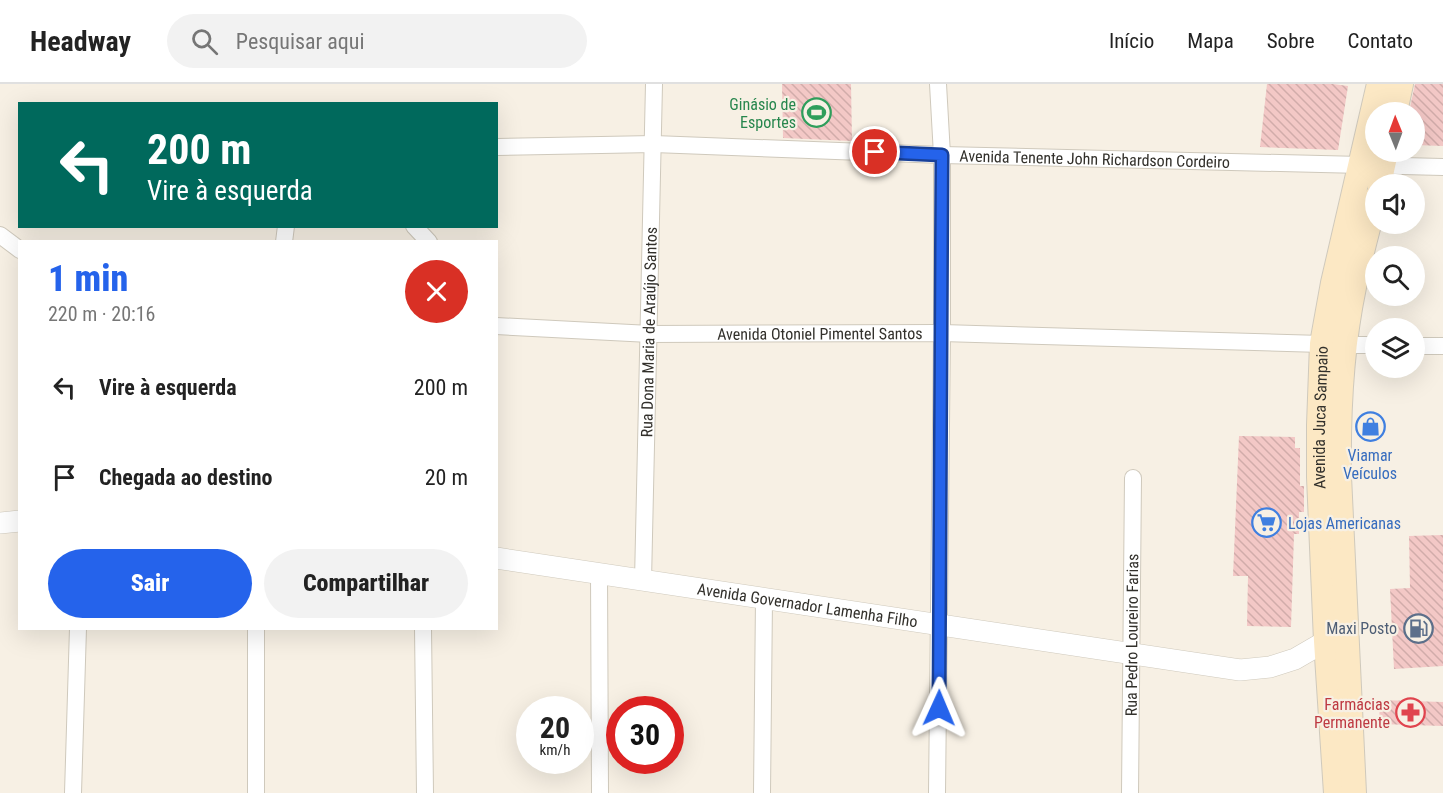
<!DOCTYPE html>
<html lang="pt">
<head>
<meta charset="utf-8">
<style>
  body { margin:0; font-family:"Roboto Condensed",sans-serif; background:#f2f2f2; color:#222; height:100vh; display:flex; flex-direction:column; font-size:22px; white-space:nowrap }
  * { box-sizing:border-box; margin:0 }
  p { font-size:20px; color:#767676 }
  .icon { flex:none; width:33px; height:33px; fill:none; stroke:currentColor; stroke-width:2; stroke-linecap:round; stroke-linejoin:round }
  .map { position:relative; flex:1; overflow:hidden }
  .panel { position:absolute; left:18px; top:156px; width:480px; height:390px; display:flex; flex-direction:column; background:#fff; border-radius:0px; box-shadow:0 6px 24px #0002 }
  .panel>* { flex:none }
  .guide { position:absolute; left:18px; top:18px; width:480px; height:126px; border-radius:0px; box-shadow:0 6px 24px #0002; background:#00695c; color:#fff; overflow:hidden }
  .needle { width:39px; rotate:359deg }
  .tools { position:absolute; left:1365px; top:18px; display:grid; gap:12px }
  .tools a { display:grid; place-items:center; width:60px; height:60px; border-radius:50%; background:#fff; box-shadow:0 6px 24px #0002; font-size:30px }
  .speed { position:absolute; left:516px; top:612px; display:flex; gap:12px; font-size:30px; font-weight:700; text-align:center }
  .speed>* { display:grid; place-content:center; width:78px; height:78px; border-radius:50%; background:#fff; box-shadow:0 6px 24px #0002; line-height:1 }
  .speed small { font-size:15px; font-weight:400 }
  .speed .limit { border:9px solid #d22; background:#fff; color:#111 }
  .pin { position:absolute; display:grid; place-items:center; width:51px; height:51px; color:#fff; margin:-26px; border:3px solid #fff; border-radius:50%; box-shadow:0 2px 6px #0007 }
  .me { position:absolute; width:66px; margin:-33px; rotate:1deg; stroke-linejoin:round; filter:drop-shadow(0 0 4px #0008) }
  .turn { display:flex; align-items:center; gap:21px; height:126px; padding:0 30px; font-size:27px }
  .turn .icon { width:78px; height:78px; stroke-width:2.5 }
  .turn b { display:block; font-size:42px; line-height:51px }
  .round { display:grid; place-items:center; flex:none; width:63px; height:63px; border-radius:32px; background:#f2f2f2 }
  .overview { display:flex; align-items:center; justify-content:space-between; height:102px; padding:0 30px }
  h1 { font-size:36px; font-weight:800; line-height:45px; color:#2563eb }
  .button { display:flex; gap:12px; margin-top:auto; padding:12px 30px }
  .button a { flex:1; height:69px; border-radius:36px; background:#2563eb; color:#fff; font-size:24px; font-weight:800; line-height:69px; text-align:center }
  .button a+a { background:#f2f2f2; color:#222 }
  ul { padding:0; list-style:none }
  li { display:flex; align-items:center; gap:18px; height:90px; padding:0 30px }
  li div { flex:1 }
  li b { display:block; font-size:22px }
  li em { font-style:normal }
  header { display:flex; align-items:center; gap:36px; box-sizing:border-box; height:84px; padding:0 30px; background:#fff; border-bottom:2px solid #e0e0e0 }
  header strong { font-size:28px }
  nav { display:flex; gap:33px; margin-inline-start:auto; font-size:21px }
  .search { width:420px; height:54px; background:#f2f2f2; display:flex; align-items:center; gap:15px; box-sizing:border-box; padding:0 21px; border-radius:33px; color:#767676; font-size:22px }
  .map>svg:first-child { display:block }
  .building { fill:url(#building-back-hatch) }
  .lines { fill:none; stroke-linecap:round; stroke-linejoin:round }
  .minor-casing { stroke:#cfc9bc; stroke-width:18 }
  .tertiary-casing { stroke:#cfc9bc; stroke-width:22 }
  .secondary-casing { stroke:#cfc9bc; stroke-width:26 }
  .minor { stroke:#fff; stroke-width:16 }
  .tertiary { stroke:#fff; stroke-width:21 }
  .secondary { stroke:#fce8c4; stroke-width:24 }
  .route-casing { stroke:#184099; stroke-width:15 }
  .route { stroke:#2563eb; stroke-width:10 }
  .labels { text-anchor:middle; stroke-width:4.5; stroke-linejoin:round; paint-order:stroke }
  .leisure-label { font-size:16px; fill:#27864d; stroke:#f7f0e4; text-anchor:end }
  .street-label { font-size:16px; fill:#32302b; stroke:#f7f0e4 }
  .shop-label { font-size:16px; fill:#366cbe; stroke:#f7f0e4 }
  .service-label { font-size:16px; fill:#4e5e75; stroke:#f7f0e4; text-anchor:end }
  .health-label { font-size:16px; fill:#be3a42; stroke:#f7f0e4; text-anchor:end }
</style>
</head>
<body>
<header>
<strong>Headway</strong>
<div class="search"><svg class="icon" aria-label="search" viewBox="0 0 24 24"><circle cx="10" cy="10" r="6"/><path d="M15 15l6 6"/></svg>Pesquisar aqui</div>
<nav><a>Início</a><a>Mapa</a><a>Sobre</a><a>Contato</a></nav>
</header>
<div class="map">
<svg width="1443" height="709" viewBox="0 0 1443 709">
  <defs>
    <pattern id="building-back-hatch" width="6" height="6" patternUnits="userSpaceOnUse" patternTransform="scale(1.5)"><rect width="6" height="6" fill="#f3c8c6"/><path d="M-1 5l2 2M0 0l6 6M5-1l2 2" fill="none" stroke="#d1acaa"/></pattern>
  </defs>
  <rect width="100%" height="100%" fill="#f7f0e4"/>
  <g class="building">
    <path d="M782 0H851L852 57 783 54Z"/>
    <path d="M1267 0H1333L1348 2 1338 66 1260 63Z"/>
    <path d="M1415 0H1443V62L1414 61V28H1409Z"/>
    <path d="M1239 352 1295 353V364H1300V402H1304V428H1299V450H1294L1291 543 1247 542 1248 492H1233Z"/>
    <path d="M1443 451V582L1394 585 1390 505 1410 504 1409 452Z"/>
    <path d="M1380 616 1443 618V642L1379 640Z"/>
  </g>
  <g class="lines">
    <defs>
      <g id="minor">
        <path id="s1" d="M497 63 654 60 942 71 1443 83"/>
        <path d="M414 142 429 158"/>
        <path d="M0 151 20 166"/>
        <path d="M284 158 286 142"/>
        <path id="s2" d="M496 242 650 250 942 249 1322 260"/>
        <path d="M1344 261H1376"/>
        <path d="M1414 262H1443"/>
        <path d="M599 489 600 709"/>
        <path id="s3" d="M643 497 654 0"/>
        <path d="M256 544V709"/>
        <path d="M423 544 425 709"/>
        <path d="M73 709 78 544"/>
        <path d="M762 709 764 515"/>
        <path d="M937 709 942 249V71L938 0"/>
        <path id="s4" d="M1130 709 1133 394"/>
      </g>
      <g id="tertiary">
        <path d="M0 439 20 437"/>
        <path id="s5" d="M496 474 1240 586 1270 583 1295 575 1326 557"/>
      </g>
      <g id="secondary">
        <path d="M1395 28 1401 0"/>
        <path d="M1379 100 1386 68"/>
        <path id="s6" d="M1336 709 1326 557 1319 393V341L1322 260 1333 199 1379 0"/>
        <path d="M1354 709 1339 392C1338 329 1341 265 1354 203 1360 173 1368 144 1376 114"/>
      </g>
    </defs>
    <use href="#minor" class="minor-casing"/>
    <use href="#tertiary" class="tertiary-casing"/>
    <use href="#secondary" class="secondary-casing"/>
    <use href="#minor" class="minor"/>
    <use href="#tertiary" class="tertiary"/>
    <use href="#secondary" class="secondary"/>
  </g>
  <g class="lines">
    <defs>
      <path id="route" d="M875 68 942 71 939 624"/>
    </defs>
    <use href="#route" class="route-casing"/>
    <use href="#route" class="route"/>
  </g>
  <defs>
    <symbol id="stadium-ring" viewBox="-11 -11 22 22"><circle r="9.5" fill="#f7f0e4" stroke="#2e9e5b" stroke-width="1.5"/><path d="M0-5a6.5 5 0 1 0 0 10a6.5 5 0 1 0 0-10ZM-3.5-1.8h7v3.6h-7Z" fill="#2e9e5b"/></symbol>
    <symbol id="shop-ring" viewBox="-11 -11 22 22"><circle r="9.5" fill="#f7f0e4" stroke="#3f7fe0" stroke-width="1.5"/><path d="M-5-2.5h2.3a2.7 3.5 0 0 1 5.4 0H5L5.5 6h-11ZM-1.5-2.5h3a1.5 2.3 0 0 0-3 0Z" fill="#3f7fe0"/></symbol>
    <symbol id="supermarket-ring" viewBox="-11 -11 22 22"><circle r="9.5" fill="#f7f0e4" stroke="#3f7fe0" stroke-width="1.5"/><path d="M-6-5.5h2.5l.6 2H6L4.5 2H-2.5L-4.4-4H-6ZM-1.5 3.2a1.3 1.3 0 1 0 .1 0ZM3 3.2a1.3 1.3 0 1 0 .1 0Z" fill="#3f7fe0"/></symbol>
    <symbol id="fuel-ring" viewBox="-11 -11 22 22"><circle r="9.5" fill="#f7f0e4" stroke="#5c6f8a" stroke-width="1.5"/><path d="M-5.5-6h7V0h2V4h1.3V-2.5L3-4.5l.8-.8L6-3V5H2.5V1h-1V6h-7ZM-4.2-4.7v3.2H.2V-4.7Z" fill="#5c6f8a"/></symbol>
    <symbol id="pharmacy-ring" viewBox="-11 -11 22 22"><circle r="9.5" fill="#f7f0e4" stroke="#e0444e" stroke-width="1.5"/><path d="M-2-6h4v4h4v4h-4v4h-4v-4h-4v-4h4Z" fill="#e0444e"/></symbol>
  </defs>
  <g fill-rule="evenodd">
    <use href="#stadium-ring" x="800" y="12" width="33" height="33"/>
    <use href="#shop-ring" x="1354" y="326" width="33" height="33"/>
    <use href="#supermarket-ring" x="1250" y="422" width="33" height="33"/>
    <use href="#fuel-ring" x="1402" y="528" width="33" height="33"/>
    <use href="#pharmacy-ring" x="1394" y="612" width="33" height="33"/>
  </g>
  <g class="labels">
    <g class="leisure-label">
      <text x="796" y="26">Ginásio de<tspan x="796" dy="18">Esportes</tspan></text>
    </g>
    <g class="street-label">
      <text dy="6" stroke="none"><textPath href="#s1" startOffset="598">Avenida Tenente John Richardson Cordeiro</textPath></text>
      <text dy="6" stroke="none"><textPath href="#s3" startOffset="249">Rua Dona Maria de Araújo Santos</textPath></text>
      <text dy="6" stroke="none"><textPath href="#s2" startOffset="324">Avenida Otoniel Pimentel Santos</textPath></text>
      <text dy="6" stroke="none"><textPath href="#s6" startOffset="376">Avenida Juca Sampaio</textPath></text>
      <text dy="6" stroke="none"><textPath href="#s5" startOffset="315">Avenida Governador Lamenha Filho</textPath></text>
      <text dy="6" stroke="none"><textPath href="#s4" startOffset="158">Rua Pedro Loureiro Farias</textPath></text>
    </g>
    <g class="shop-label">
      <text x="1370" y="377">Viamar<tspan x="1370" dy="18">Veículos</tspan></text>
      <text x="1288" y="445" text-anchor="start">Lojas Americanas</text>
    </g>
    <g class="service-label">
      <text x="1397" y="550">Maxi Posto</text>
    </g>
    <g class="health-label">
      <text x="1390" y="626">Farmácias<tspan x="1390" dy="18">Permanente</tspan></text>
    </g>
  </g>
</svg>
<div class="tools">
<a><svg class="needle" viewBox="-14 -14 28 28"><path d="M0-13l5 13h-10z" fill="#e53935"/><path d="M0 13l5-13h-10z" fill="#767676"/></svg></a>
<a><svg class="icon" aria-label="sound" viewBox="0 0 24 24"><path d="M4 9h4l5-4v14l-5-4H4zM17 9q2 3 0 6"/></svg></a>
<a><svg class="icon" aria-label="search" viewBox="0 0 24 24"><circle cx="10" cy="10" r="6"/><path d="M15 15l6 6"/></svg></a>
<a><svg class="icon" aria-label="layers" viewBox="0 0 24 24"><path d="M12 4l9 5-9 5-9-5zM3 14l9 5 9-5"/></svg></a>
</div>
<div class="speed"><div>20<small>km/h</small></div><div class="limit">30</div></div>
<div class="pin" style="left:875px;top:68px;background:#d93025"><svg class="icon" aria-label="arrive" viewBox="0 0 24 24"><path d="M6 21V4h12l-3 4 3 4H6"/></svg></div>
<svg class="me" style="left:939px;top:624px" viewBox="-20 -20 40 40"><path d="M0-17L14 15 0 8-14 15z" fill="#2563eb" stroke="#fff" stroke-width="4"/></svg>
<div class="guide">
<div class="turn"><svg class="icon" aria-label="left" viewBox="0 0 24 24"><path d="M17 20v-9H6M10 6l-5 5 5 5"/></svg><div><b>200 m</b>Vire à esquerda</div></div>
</div>
<section class="panel">
<div class="overview"><div><h1>1 min</h1><p>220 m · 20:16</p></div><a class="round" style="background:#d93025;color:#fff"><svg class="icon" aria-label="close" viewBox="0 0 24 24"><path d="M6 6l12 12M18 6L6 18"/></svg></a></div>
<ul>
<li><svg class="icon" aria-label="left" viewBox="0 0 24 24"><path d="M17 20v-9H6M10 6l-5 5 5 5"/></svg><div><b>Vire à esquerda</b></div><em>200 m</em></li>
<li><svg class="icon" aria-label="arrive" viewBox="0 0 24 24"><path d="M6 21V4h12l-3 4 3 4H6"/></svg><div><b>Chegada ao destino</b></div><em>20 m</em></li>
</ul>
<div class="button"><a>Sair</a><a>Compartilhar</a></div>
</section>
</div>
</body>
</html>
